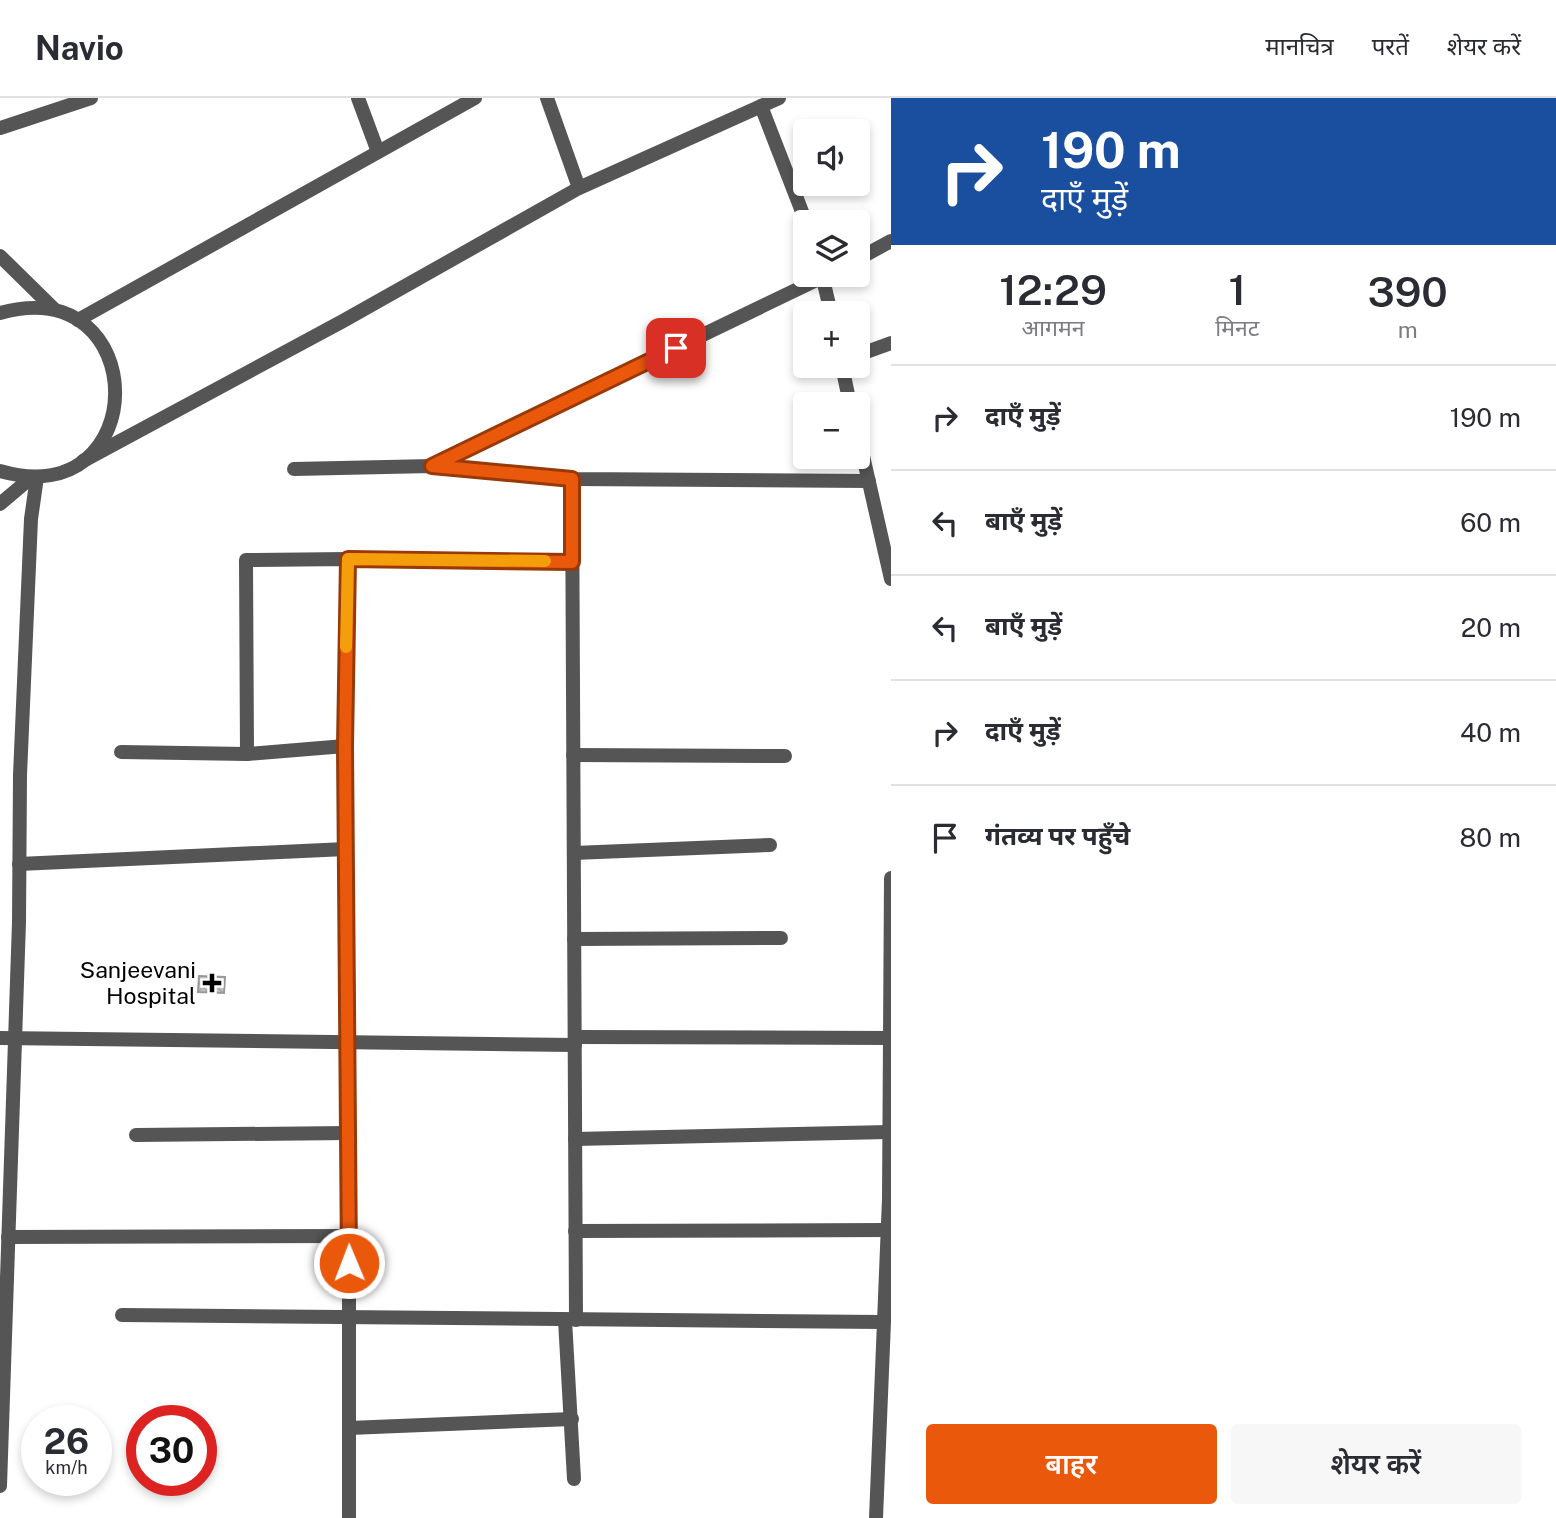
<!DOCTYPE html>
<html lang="hi">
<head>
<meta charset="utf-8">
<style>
  body { margin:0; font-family:"Public Sans","Noto Sans Devanagari",sans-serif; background:#f7f7f7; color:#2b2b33; height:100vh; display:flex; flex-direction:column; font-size:26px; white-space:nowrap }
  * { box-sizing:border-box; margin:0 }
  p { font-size:23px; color:#7c7c81 }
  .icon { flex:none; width:38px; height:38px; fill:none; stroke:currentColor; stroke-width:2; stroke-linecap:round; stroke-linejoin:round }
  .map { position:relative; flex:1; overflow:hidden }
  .sheet { display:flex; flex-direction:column; background:#fff; width:665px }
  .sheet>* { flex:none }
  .hud { background:#1a4fa0; color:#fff; overflow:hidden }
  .controls { position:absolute; left:793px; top:21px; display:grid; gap:14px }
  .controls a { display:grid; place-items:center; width:77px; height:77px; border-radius:7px; background:#fff; box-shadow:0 4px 10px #0003; font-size:35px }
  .speed { position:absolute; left:21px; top:1307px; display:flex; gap:14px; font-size:35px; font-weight:700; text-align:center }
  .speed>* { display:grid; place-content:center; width:91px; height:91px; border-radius:50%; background:#fff; box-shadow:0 4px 10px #0003; line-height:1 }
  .speed small { font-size:18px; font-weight:400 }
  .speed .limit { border:10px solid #d22; background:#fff; color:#111 }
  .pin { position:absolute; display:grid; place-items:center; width:60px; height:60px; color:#fff; margin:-30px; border-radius:14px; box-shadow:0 4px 10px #0006 }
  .me { position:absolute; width:77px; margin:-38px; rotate:359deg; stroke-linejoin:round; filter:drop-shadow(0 0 5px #0008) }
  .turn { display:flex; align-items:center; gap:24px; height:147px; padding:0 35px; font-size:32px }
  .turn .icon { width:91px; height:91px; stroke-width:2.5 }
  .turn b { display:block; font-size:49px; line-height:60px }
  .eta { display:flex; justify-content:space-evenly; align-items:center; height:119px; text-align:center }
  .eta b { font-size:42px; font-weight:600; line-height:49px }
  .cta { display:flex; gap:14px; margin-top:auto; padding:14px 35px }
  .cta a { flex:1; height:80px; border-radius:7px; background:#ea580c; color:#fff; font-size:28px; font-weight:600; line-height:80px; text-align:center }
  .cta a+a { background:#f7f7f7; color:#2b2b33 }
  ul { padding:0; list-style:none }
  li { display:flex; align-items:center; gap:21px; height:105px; padding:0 35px; border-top:2px solid #e1e1e2 }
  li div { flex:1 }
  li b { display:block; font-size:26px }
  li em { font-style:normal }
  header { display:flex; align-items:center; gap:42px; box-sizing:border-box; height:98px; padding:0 35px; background:#fff; border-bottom:2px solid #e1e1e2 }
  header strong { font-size:33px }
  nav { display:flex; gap:38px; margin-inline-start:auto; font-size:24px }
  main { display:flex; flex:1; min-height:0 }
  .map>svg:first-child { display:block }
  .building { fill:url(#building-cross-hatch); stroke:#999; stroke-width:2 }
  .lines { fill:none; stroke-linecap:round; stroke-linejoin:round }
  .minor { stroke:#555; stroke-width:14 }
  .tertiary { stroke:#555; stroke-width:14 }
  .route-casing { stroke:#983908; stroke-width:18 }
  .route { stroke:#ea580c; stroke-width:12 }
  .slow { stroke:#f59e0b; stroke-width:12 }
  .poi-dot { fill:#000; stroke:#fff; stroke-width:2.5 }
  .labels { text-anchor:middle; stroke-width:5; stroke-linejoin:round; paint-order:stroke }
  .poi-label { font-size:23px; fill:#000; stroke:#fff; text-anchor:end }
</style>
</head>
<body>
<header>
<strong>Navio</strong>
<nav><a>मानचित्र</a><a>परतें</a><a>शेयर करें</a></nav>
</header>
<main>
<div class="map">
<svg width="891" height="1420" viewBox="0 0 891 1420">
  <defs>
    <pattern id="building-cross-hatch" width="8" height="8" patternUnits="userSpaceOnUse" patternTransform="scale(1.75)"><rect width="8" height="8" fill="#c4c4c4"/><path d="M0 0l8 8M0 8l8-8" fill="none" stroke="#a7a7a7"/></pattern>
  </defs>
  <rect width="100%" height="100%" fill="#fff"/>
  <path class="building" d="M199 878 225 879 224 895 198 894Z"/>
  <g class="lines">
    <g class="minor">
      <path d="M358 0 378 54"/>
      <path d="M547 0 579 90"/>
      <path d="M761 8 806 124"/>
      <path d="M0 30 91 0"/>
      <path d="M0 158 54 211"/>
      <path d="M858 161 891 143"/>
      <path d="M822 177 831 215"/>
      <path d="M858 257 891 245"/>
      <path d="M842 268 850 306"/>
      <path d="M858 336 891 481"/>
      <path d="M433 367 827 177"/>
      <path d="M294 371 432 368 572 381 869 383"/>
      <path d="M572 381 576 1222"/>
      <path d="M348 461 572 464"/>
      <path d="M121 654 247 656 345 648"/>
      <path d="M247 656 246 462 348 461 345 648 349 944V1420"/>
      <path d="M573 657 785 658"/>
      <path d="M574 755 770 747"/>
      <path d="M19 766 346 751"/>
      <path d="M574 841 781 840"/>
      <path d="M575 939 890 940"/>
      <path d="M0 940 575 947"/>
      <path d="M136 1037 349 1035"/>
      <path d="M575 1041 889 1034"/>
      <path d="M575 1133 887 1132"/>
      <path d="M8 1139 348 1138"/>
      <path d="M122 1217 883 1224"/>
      <path d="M565 1222 574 1381"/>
      <path d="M349 1330 572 1321"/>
      <path d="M876 1420 889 1101 891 780"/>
    </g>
    <g class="tertiary">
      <path d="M0 215C153 172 154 417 0 373"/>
      <path d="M78 222 475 0"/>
      <path d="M83 363 343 223 579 90 779 0"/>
      <path d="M0 406 32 379"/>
      <path d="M0 1388 19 824 20 677 31 421 37 379"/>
    </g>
  </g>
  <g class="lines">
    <defs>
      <path id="route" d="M349 1165 345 648 348 461 572 464V381L432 368 676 250"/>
    </defs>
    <use href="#route" class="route-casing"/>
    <use href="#route" class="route"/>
    <path class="slow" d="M346 549 348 461 545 463"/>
  </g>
  <path class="poi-dot" d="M208.5 874.5h7v7h7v7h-7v7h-7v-7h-7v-7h7z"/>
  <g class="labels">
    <g class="poi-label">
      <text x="196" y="880">Sanjeevani<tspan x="196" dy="26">Hospital</tspan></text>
    </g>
  </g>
</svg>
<div class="controls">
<a><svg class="icon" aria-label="sound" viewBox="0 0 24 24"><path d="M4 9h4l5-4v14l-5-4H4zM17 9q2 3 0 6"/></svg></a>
<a><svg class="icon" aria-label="layers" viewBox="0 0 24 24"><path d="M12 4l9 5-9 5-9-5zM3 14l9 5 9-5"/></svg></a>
<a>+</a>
<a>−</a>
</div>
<div class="speed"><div>26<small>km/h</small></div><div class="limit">30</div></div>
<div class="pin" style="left:676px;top:250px;background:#d93025"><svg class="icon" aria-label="arrive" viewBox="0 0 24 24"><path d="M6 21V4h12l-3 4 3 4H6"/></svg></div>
<svg class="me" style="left:349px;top:1165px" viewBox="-20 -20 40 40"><circle r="17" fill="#ea580c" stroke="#fff" stroke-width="3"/><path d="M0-11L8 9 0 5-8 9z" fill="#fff"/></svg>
</div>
<section class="sheet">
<div class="hud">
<div class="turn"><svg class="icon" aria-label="right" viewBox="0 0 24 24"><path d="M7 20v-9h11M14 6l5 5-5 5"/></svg><div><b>190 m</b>दाएँ मुड़ें</div></div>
</div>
<div class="eta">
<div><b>12:29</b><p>आगमन</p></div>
<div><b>1</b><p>मिनट</p></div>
<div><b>390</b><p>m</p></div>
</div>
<ul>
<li><svg class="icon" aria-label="right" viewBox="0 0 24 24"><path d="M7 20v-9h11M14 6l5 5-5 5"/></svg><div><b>दाएँ मुड़ें</b></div><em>190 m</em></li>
<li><svg class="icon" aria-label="left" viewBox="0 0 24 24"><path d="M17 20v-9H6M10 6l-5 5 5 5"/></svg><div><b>बाएँ मुड़ें</b></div><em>60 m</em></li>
<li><svg class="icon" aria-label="left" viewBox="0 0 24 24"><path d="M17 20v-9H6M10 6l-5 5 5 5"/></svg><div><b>बाएँ मुड़ें</b></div><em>20 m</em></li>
<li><svg class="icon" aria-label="right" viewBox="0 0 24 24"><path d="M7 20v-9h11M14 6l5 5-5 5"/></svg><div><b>दाएँ मुड़ें</b></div><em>40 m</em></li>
<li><svg class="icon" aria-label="arrive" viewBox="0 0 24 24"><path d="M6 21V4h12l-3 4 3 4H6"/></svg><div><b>गंतव्य पर पहुँचे</b></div><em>80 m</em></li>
</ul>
<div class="cta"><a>बाहर</a><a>शेयर करें</a></div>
</section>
</main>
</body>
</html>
